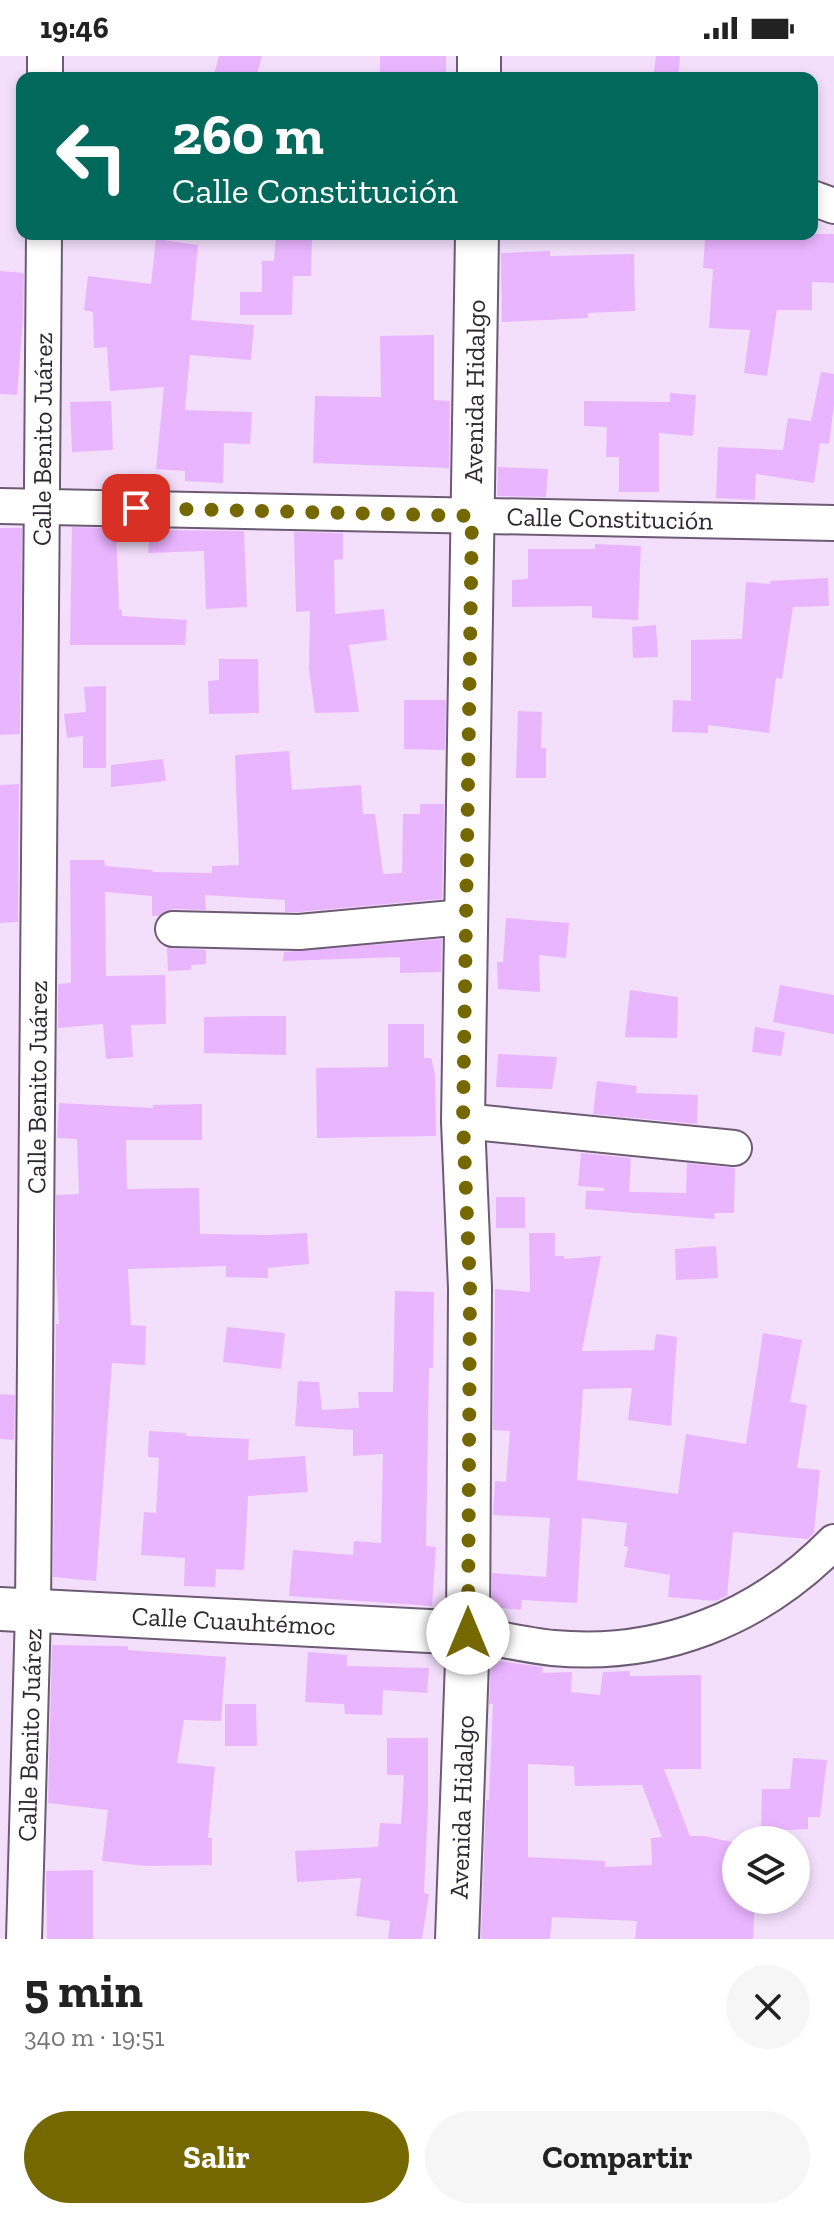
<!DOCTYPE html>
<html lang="es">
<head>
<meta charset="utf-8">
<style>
  body { margin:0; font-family:"Zilla Slab",serif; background:#f6f6f6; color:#222; height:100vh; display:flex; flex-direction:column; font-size:30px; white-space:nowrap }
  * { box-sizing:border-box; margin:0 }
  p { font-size:26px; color:#767676 }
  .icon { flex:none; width:44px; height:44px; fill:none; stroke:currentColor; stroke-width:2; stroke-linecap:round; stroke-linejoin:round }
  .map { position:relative; height:1883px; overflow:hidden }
  .sheet { display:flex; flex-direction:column; background:#fff; flex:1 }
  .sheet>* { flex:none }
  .guide { position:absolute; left:16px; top:16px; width:802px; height:168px; border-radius:16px; box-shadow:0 4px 12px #0003; background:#00695c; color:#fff; overflow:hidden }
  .fabs { position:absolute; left:722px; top:1770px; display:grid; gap:16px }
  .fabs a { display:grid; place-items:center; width:88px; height:88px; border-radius:50%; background:#fff; box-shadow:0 4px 12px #0003; font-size:40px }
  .pin { position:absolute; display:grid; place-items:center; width:68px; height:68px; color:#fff; margin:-34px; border-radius:16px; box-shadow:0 4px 12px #0006 }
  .me { position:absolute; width:88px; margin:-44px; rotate:0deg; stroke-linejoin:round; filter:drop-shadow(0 0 6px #0008) }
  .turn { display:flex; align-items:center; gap:28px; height:168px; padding:0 24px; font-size:36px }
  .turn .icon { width:104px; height:104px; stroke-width:2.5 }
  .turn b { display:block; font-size:56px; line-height:68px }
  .round { display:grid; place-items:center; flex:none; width:84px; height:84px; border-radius:42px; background:#f6f6f6 }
  .summary { display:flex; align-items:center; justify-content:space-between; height:136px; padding:0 24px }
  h1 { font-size:48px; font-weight:700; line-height:60px }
  .primary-button { display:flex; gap:16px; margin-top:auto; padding:16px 24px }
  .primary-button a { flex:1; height:92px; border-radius:48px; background:#756800; color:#fff; font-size:32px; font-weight:700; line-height:92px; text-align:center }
  .primary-button a+a { background:#f6f6f6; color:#222 }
  .status { display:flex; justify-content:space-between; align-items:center; height:56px; padding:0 40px; background:#fff; direction:ltr }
  .status svg { height:22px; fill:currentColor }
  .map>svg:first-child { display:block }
  .building { fill:#eab5ff; fill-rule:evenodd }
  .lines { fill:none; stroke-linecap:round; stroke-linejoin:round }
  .minor-casing { stroke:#6c5b73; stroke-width:38 }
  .tertiary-casing { stroke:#6c5b73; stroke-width:46 }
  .minor { stroke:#fff; stroke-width:34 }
  .tertiary { stroke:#fff; stroke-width:42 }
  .route { stroke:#756800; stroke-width:14; stroke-dasharray:0 25.2 }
  .labels { text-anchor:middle; stroke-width:8; stroke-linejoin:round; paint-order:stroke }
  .street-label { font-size:26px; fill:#2e2731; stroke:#f9f1fd }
</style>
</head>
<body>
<div class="status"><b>19:46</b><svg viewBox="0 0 49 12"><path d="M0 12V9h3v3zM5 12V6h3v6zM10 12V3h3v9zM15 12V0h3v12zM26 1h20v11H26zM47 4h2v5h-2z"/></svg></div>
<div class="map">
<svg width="834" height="1883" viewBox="0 0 834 1883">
  <rect width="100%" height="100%" fill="#f3dffc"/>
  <g class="building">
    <path d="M219 0H262L256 22H213Z"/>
    <rect x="380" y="0" width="66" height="22"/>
    <path d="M656 0H680L678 22H653Z"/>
    <path d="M276 178H312L311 220H293L292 259H240V236H262V205H274Z"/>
    <path d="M783 178H834V227L812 226V254H777L767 320 744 317 750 274 709 272 713 213 703 212 705 184H782Z"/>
    <path d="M156 183 198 189 191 264 254 269 251 304 190 299 185 354 252 356 250 388 224 387 223 427 185 425V415L156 413 164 331 110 335 107 291 94 292 93 256 84 254 88 220 151 228Z"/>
    <path d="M550 195V200L634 198 635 255 588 257V262L502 266 501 197Z"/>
    <path d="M0 215 24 217 23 263 17 339 0 338Z"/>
    <path d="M434 279V344L450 345 449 412 313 407 315 340 381 341 380 280Z"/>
    <path d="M821 316 834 318V349L829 388 820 387 814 427 756 418 755 444 716 442 718 391 783 394 788 362 811 365Z"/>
    <path d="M670 337 696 339 693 380 659 377V436H619V401H606L607 371 584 370V345L670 346Z"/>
    <path d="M111 345 113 394 72 396 70 346Z"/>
    <path d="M498 411 548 413 546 441 497 440Z"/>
    <path d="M72 471 116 472 119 554H122V560L187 564 185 589H70Z"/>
    <path d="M0 472H22L20 678 0 679Z"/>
    <path d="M150 474 244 475 247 551 206 553 204 495 148 497Z"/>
    <path d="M294 476 343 477V503L334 504 335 558 384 553 387 584 349 589 359 656 315 657 309 613 310 555 296 556Z"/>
    <path d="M595 488 641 490 638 564 592 562V550L512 551V524L528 523V493H595Z"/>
    <path d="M828 522 829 550 793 551 782 623 776 622 769 677 708 669V677L672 676 673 644 691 645V584L742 583 746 526 770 528V525Z"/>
    <path d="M656 569 658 601 633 602 632 571Z"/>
    <path d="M219 603H258L259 657 209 658 208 625 219 624Z"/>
    <path d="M106 630V712H83V680L67 682 64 658 86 656 84 631Z"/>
    <path d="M404 644H446L445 694 404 693Z"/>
    <path d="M518 655 542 656 541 692H546V722H516Z"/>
    <path d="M289 695 292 734 361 729 363 758H375L383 818 402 817 403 758H420V748H444L442 843 298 856H285V844L205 839 206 854 173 853 158 860H152V840L105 836 106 920 165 919 166 968 131 969 133 1001 106 1003 103 968 58 972V928L71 927 70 804H104L105 810 153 814 152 816 212 817V810L239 809 235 699Z"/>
    <path d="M163 703 166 725 111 731V709Z"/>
    <path d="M19 728 18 866 0 867V729Z"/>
    <path d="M506 862 569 867 566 902 539 899 540 936 498 933 497 906H503Z"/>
    <path d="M442 883 441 916 400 917V901L283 905 284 896Z"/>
    <path d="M167 892 206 894V908L191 909V914L168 915Z"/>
    <path d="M780 929 834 939V978L773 966Z"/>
    <path d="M630 934 678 941 677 982 625 981Z"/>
    <path d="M256 960H286V999L204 997V961Z"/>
    <path d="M388 968H424V1002H431L435 1019 436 1080 317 1082 316 1012 388 1011Z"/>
    <path d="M755 971 785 976 781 1000 752 996Z"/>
    <path d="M498 998 557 1001 552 1033 496 1031Z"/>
    <path d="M597 1025 637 1030 636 1037 698 1039 697 1068 593 1058Z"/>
    <path d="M59 1047 153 1052V1049L202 1048V1084H126L127 1133 199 1132 200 1178 268 1179 307 1177 309 1208 268 1212V1222L226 1221V1210L128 1213 131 1269 146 1270 145 1309 112 1307 96 1525 53 1521 55 1332 56 1268H59L56 1216V1139L79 1138 77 1083 57 1082Z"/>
    <path d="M581 1097 631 1102 629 1136 686 1137 687 1107 735 1112 734 1157H714L715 1163 585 1153 586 1135H604V1132L578 1130Z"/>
    <rect x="496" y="1141" width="29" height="31"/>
    <path d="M529 1177H555V1200H564V1203L601 1200 582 1295 654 1294 656 1278 677 1281 671 1370 628 1364 632 1332 583 1333 577 1424 678 1438 686 1378 746 1388 763 1277 802 1284 790 1346 807 1349 797 1412 820 1414 814 1477 808 1483 733 1476 727 1540 715 1545 668 1541 670 1519 624 1511 628 1491 624 1490 627 1467 582 1462 577 1547 522 1544 521 1554 492 1551V1517L546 1521 550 1462 493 1459 495 1425 506 1426 510 1375 493 1374 495 1233 530 1236Z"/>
    <path d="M716 1190 718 1222 676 1224 675 1193Z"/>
    <path d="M395 1235 434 1236 433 1312H429L426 1490 436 1491 432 1550 289 1540 293 1494 353 1499 354 1485 381 1487 383 1398 353 1400V1374L295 1370 298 1325 319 1326 322 1354 359 1352 358 1336H393Z"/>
    <path d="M227 1271 285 1277 281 1313 223 1306Z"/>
    <path d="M0 1338 15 1339 14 1384 0 1383Z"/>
    <path d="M149 1375 186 1377V1380L249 1383 248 1404 305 1400 308 1436 248 1440 244 1514 216 1513 215 1531 184 1530 185 1502 141 1499 144 1456 156 1457 159 1402 148 1401Z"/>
    <path d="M52 1589 128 1590V1594L226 1601 221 1665 184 1664 177 1707 215 1711 208 1782H212V1809L146 1810 102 1805 108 1754 48 1747Z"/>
    <path d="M308 1596 347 1599V1610L429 1612 427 1637 383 1634 382 1659 345 1658 344 1648 305 1646Z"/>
    <path d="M491 1604 543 1611 542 1617 572 1616 571 1636 600 1639 603 1616 630 1615V1620L701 1619V1713H664L690 1780H705L736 1787V1844H755L753 1883H635L637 1865 552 1861 550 1883H481L486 1744H489L493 1648H489ZM528 1708 574 1710 575 1730 642 1729 662 1781 651 1782 652 1809 605 1811V1805L528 1801Z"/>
    <path d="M225 1648H256L257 1690H225Z"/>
    <path d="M387 1682H428V1751L424 1837 429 1838 422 1883H388L390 1865 356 1860 361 1822 297 1826 295 1795 378 1791 380 1767 401 1768 404 1719H387Z"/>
    <path d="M793 1702 827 1704 820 1761H808V1773L761 1775 762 1733H790Z"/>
    <path d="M93 1814V1883H47L46 1815Z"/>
  </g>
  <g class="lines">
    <defs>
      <g id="minor">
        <path d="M45 22V0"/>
        <path d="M812 142 834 150"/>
        <path id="s1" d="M0 450 834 467"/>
        <path d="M173 873 299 876 464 861"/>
        <path d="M463 1065 734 1092"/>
        <path d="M468 1577C496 1582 524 1589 553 1592 660 1602 759 1563 834 1486"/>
        <path id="s2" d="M24 1883 33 1555 44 178"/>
      </g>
      <g id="tertiary">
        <path d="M479 22V0"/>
        <path id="s3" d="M0 1553 468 1577"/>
        <path id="s4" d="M457 1883 468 1577 470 1232 463 1065 477 178"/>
      </g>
    </defs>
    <use href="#minor" class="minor-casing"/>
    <use href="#tertiary" class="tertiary-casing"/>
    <use href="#minor" class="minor"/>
    <use href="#tertiary" class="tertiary"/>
  </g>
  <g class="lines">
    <path class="route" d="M136 452 472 460 463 1065 470 1232 468 1577"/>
  </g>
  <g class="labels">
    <g class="street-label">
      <text dy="9" stroke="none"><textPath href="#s4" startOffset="1548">Avenida Hidalgo</textPath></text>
      <text dy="9" stroke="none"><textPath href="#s2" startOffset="1500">Calle Benito Juárez</textPath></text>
      <text dy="9" stroke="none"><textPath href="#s1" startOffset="610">Calle Constitución</textPath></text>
      <text dy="9" stroke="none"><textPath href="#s2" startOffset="852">Calle Benito Juárez</textPath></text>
      <text dy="9" stroke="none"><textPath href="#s3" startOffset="234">Calle Cuauhtémoc</textPath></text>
      <text dy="9" stroke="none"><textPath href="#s2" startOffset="204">Calle Benito Juárez</textPath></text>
      <text dy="9" stroke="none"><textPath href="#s4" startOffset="132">Avenida Hidalgo</textPath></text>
    </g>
  </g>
</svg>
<div class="fabs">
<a><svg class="icon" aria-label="layers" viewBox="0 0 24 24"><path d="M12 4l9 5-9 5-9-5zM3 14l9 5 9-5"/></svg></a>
</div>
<div class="pin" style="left:136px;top:452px;background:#d93025"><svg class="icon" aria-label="arrive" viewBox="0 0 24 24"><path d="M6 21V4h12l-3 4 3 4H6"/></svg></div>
<svg class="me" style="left:468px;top:1577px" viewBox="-20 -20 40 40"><circle r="19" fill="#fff"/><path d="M0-13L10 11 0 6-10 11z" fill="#756800"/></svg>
<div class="guide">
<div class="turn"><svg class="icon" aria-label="left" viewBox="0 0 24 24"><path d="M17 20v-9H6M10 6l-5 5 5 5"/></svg><div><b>260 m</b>Calle Constitución</div></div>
</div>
</div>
<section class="sheet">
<div class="summary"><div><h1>5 min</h1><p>340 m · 19:51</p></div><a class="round"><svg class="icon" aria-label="close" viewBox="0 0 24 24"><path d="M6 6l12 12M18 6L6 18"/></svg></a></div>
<div class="primary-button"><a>Salir</a><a>Compartir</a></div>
</section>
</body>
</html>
